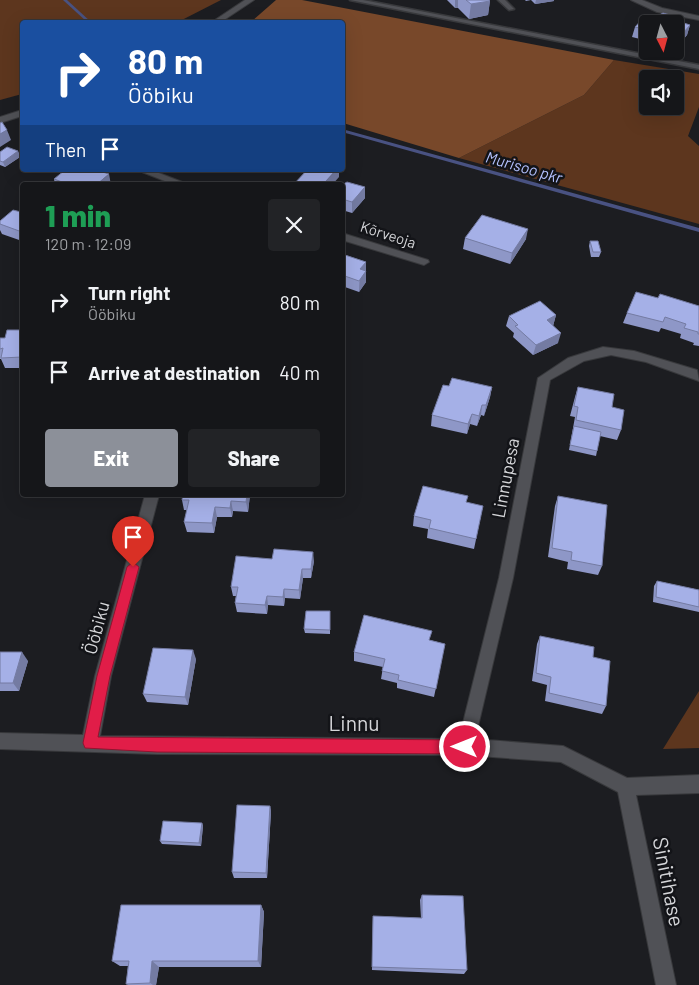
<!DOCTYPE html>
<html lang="en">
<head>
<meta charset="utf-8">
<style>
  body { margin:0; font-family:Barlow,sans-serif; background:#222326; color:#f1f3f6; height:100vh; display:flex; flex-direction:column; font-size:19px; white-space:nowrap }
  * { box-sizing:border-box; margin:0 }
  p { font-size:16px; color:#9d9fa2 }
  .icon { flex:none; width:28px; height:28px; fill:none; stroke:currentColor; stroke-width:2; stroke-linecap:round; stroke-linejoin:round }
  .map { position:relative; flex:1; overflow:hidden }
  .panel { position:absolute; left:20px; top:182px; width:325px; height:315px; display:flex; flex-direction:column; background:#151619; border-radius:5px; box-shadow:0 5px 20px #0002,0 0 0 1px #343538 }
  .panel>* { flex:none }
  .hud { position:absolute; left:20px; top:20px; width:325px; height:152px; border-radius:5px; box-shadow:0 5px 20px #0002,0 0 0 1px #343538; background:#1a4fa0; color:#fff; overflow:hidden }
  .needle { width:32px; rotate:174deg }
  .buttons { position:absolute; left:639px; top:15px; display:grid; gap:10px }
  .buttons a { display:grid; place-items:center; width:45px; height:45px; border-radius:5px; background:#151619; box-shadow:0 5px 20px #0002,0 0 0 1px #343538; font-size:25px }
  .pin { position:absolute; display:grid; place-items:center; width:42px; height:42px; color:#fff; margin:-51px -21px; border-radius:50% 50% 50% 0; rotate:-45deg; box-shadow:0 0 5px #0007 }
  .pin .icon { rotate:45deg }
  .me { position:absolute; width:55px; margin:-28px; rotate:270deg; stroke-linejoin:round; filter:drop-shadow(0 0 4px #0008) }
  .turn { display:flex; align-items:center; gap:18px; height:105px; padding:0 25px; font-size:22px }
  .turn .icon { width:65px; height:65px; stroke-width:2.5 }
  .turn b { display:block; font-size:35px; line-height:42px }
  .then { display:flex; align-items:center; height:48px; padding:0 25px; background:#0003; gap:10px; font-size:19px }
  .round { display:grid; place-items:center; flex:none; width:52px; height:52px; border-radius:5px; background:#222326 }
  .summary { display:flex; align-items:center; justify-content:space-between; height:85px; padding:0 25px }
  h1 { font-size:30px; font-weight:800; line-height:38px; color:#1e9e55 }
  .action { display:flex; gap:10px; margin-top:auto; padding:10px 25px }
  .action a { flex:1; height:58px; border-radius:5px; background:#8c9099; color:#fff; font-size:20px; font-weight:800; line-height:58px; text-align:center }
  .action a+a { background:#222326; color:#f1f3f6 }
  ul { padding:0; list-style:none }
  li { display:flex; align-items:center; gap:15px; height:70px; padding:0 25px }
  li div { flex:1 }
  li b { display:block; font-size:19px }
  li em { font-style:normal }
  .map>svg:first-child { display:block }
  .green { fill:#5d361e; fill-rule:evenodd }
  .forest { fill:#78482a }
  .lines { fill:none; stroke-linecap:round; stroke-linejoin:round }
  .stream { fill:#495282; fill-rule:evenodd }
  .service-casing { stroke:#38393c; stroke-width:3 }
  .minor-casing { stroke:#38393c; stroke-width:2 }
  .service { fill:#505156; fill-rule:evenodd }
  .minor { fill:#505156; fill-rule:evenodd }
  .wall { fill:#8e97c7 }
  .shaded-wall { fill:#747ba2 }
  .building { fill:#a5b0e7; stroke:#747ba2 }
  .route { fill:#e11d48; stroke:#92132f }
  .labels { text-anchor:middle; stroke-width:5; stroke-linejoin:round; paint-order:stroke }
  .far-street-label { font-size:15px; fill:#d5d6d9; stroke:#131418 }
  .far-water-label { font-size:16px; font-style:italic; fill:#b4c1fe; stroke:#131418 }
  .street-label { font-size:18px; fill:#d5d6d9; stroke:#131418 }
  .near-street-label { font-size:21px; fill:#d5d6d9; stroke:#131418 }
</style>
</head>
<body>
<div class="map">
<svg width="699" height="985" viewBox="0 0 699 985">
  <rect width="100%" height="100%" fill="#1c1d21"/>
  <g class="green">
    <path d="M0 0H221L178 22H22V94L0 100Z"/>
    <path d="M614 60 699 74V107L688 136 699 146V224L459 158 584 95ZM648 79H675V106H648Z"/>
    <path d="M699 691V748L663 749Z"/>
  </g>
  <path class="forest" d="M276 0H302L614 60 584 95 459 158 343 123 342 22H251Z"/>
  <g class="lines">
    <g class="stream">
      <path d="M63 0H67L91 22H87Z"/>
      <path d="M342 129 699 228V232L342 132Z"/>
    </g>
    <defs>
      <g id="service">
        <path d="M350 0H363L699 65V69Z"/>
        <path d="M498 0H505L514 9 509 10Z"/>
      </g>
      <g id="minor">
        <path d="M245 0H254L221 22H212Z"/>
        <path d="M631 0H642L662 8 699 16V20L657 12Z"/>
        <path d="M22 110V116L0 123V117Z"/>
        <path d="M137 170H151L190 185H175Z"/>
        <path d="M342 233 428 260 429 262 424 265 342 240Z"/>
        <path d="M603 347 634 351 697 370 699 381 646 362 611 355 584 361 550 380 513 578 475 739 563 746 627 778 699 775V793L636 795 676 985H656L618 792 561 762 465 755 157 754 0 749V733L83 735 95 676 145 495H159L111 676 100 736 459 739 499 578 538 378 568 358Z"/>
      </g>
    </defs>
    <use href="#service" class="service-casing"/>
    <use href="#minor" class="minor-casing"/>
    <use href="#service" class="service"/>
    <use href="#minor" class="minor"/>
  </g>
  <g class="wall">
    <path d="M447 0H490L488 15 469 19 458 8H455Z"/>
    <path d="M525 0H554V1L535 4 531 0 526 1Z"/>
    <path d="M670 15 669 18 690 25 687 35 681 42 675 40V24H648V41L632 37 635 27 654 18Z"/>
    <path d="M18 151 20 157 5 167 0 165V152Z"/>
    <path d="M54 179 111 185H55Z"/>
    <path d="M342 185 365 198 352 213 342 210Z"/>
    <path d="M22 211V241L2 234 0 230V221Z"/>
    <path d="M465 238 526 239 510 264 463 249Z"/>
    <path d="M590 241 601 252 599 257H591L589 246Z"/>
    <path d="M342 254 366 262V282L359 292 342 286Z"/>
    <path d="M658 298 699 306V346L693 345 694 343 680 338 681 334 661 328 659 332 623 323 627 313Z"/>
    <path d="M556 315 553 326 558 343 533 355 513 337 514 333 506 326 509 316Z"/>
    <path d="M22 330V368H5L1 359H0V338H5Z"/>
    <path d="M449 386 492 387 490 397 484 416 481 415 477 426 470 424 467 434 431 426 432 415Z"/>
    <path d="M578 387 612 407 621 430 617 440 600 436 596 456 569 450 575 417 570 416 575 397Z"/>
    <path d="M183 495H250L248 512 233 511 232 517H217L214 533 187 532 184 522 187 510H184L182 500Z"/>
    <path d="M558 496 602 566 598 575 567 569 568 562 548 557 555 506Z"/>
    <path d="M467 503 483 506 474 549 427 538 428 529 413 526 414 516Z"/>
    <path d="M314 561 311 578H303L300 599 285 598 284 606 268 605 267 614 237 612 235 603 236 596H233L231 587Z"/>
    <path d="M657 581 699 590V612L653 602 654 586Z"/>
    <path d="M330 611V634L305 633 304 629Z"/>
    <path d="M540 636 593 657 606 706 602 714 545 701 547 685 532 681 537 644Z"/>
    <path d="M430 640 445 644 434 697 397 688V683L381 679 383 667 354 661V652Z"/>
    <path d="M0 652 28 661 19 691H0Z"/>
    <path d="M196 659 188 705 147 702 143 694Z"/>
    <path d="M270 806 271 812 267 878H234L232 872Z"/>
    <path d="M202 823 203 826 201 846 162 844 160 841Z"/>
    <path d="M422 895 467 970 464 974 372 970 373 916 421 918 420 900Z"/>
    <path d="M261 905 264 912 261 967H159L156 985H128L126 984 128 966H120L112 961Z"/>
  </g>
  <g class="shaded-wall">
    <rect x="455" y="0" width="3" height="8"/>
    <path d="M536 0H554V1L535 4Z"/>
    <path d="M490 1 488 15 469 19 471 4Z"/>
    <path d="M690 25 687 35 681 42 684 32Z"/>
    <path d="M7 130 11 140 0 147V134Z"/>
    <path d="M18 151 20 157 5 167 3 162Z"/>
    <path d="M336 170H339V177L332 185 326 181Z"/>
    <path d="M109 174 111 185H96Z"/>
    <path d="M365 187V198L352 213V202Z"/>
    <path d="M528 229 526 239 510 264 512 253Z"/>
    <path d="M366 262V282L359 292 360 269Z"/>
    <path d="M556 315 553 326 547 320Z"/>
    <path d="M561 333 558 343 533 355 536 345Z"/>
    <path d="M492 387 490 397 484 416 486 405Z"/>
    <path d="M482 405 481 415 477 426 479 416Z"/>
    <path d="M472 414 470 424 467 434 468 424Z"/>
    <path d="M247 495H250L248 512 246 502Z"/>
    <path d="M231 501 233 511 232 517 230 508Z"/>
    <path d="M215 507 217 517 214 533 212 523Z"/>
    <path d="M313 552 314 561 311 578V569Z"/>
    <path d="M302 569 303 578 300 599 299 590Z"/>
    <path d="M284 589 285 598 284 606 283 597Z"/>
    <path d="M267 596 268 605 267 614 265 605Z"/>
    <path d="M193 650 196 659 188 705 185 697Z"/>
    <path d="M22 652 28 661 19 691 13 683Z"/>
    <path d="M270 806 271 812 267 878 266 873Z"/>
    <path d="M202 823 203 826 201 846 199 843Z"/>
    <path d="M261 905 264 912 261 967 258 961Z"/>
    <path d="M152 961 159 967 156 985H153L150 983Z"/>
  </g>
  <g class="building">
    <path d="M466 0H489L490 1 471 4Z"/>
    <path d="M663 13 670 15 668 18 674 20 690 25 684 32 675 29V24H648V30L635 27 645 16 654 18Z"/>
    <path d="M2 122 7 130 0 134V123Z"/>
    <path d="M7 147 18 151 3 162 0 161V152Z"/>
    <path d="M65 170H96L109 174 96 185H70L54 179Z"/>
    <path d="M307 170H336L326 181 342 185H293Z"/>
    <path d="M347 182 365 187 352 202 342 199V185Z"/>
    <path d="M13 210 21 212 22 211V232L0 224V221Z"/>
    <path d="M482 215 528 229 512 253 465 238Z"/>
    <path d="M590 241H598L601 252H593Z"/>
    <path d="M342 254 366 262 360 269 366 271 359 281 342 275Z"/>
    <path d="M636 292 658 298 660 294 699 306V334H698V332L684 328 686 324 665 317 663 322 627 313Z"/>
    <path d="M540 301 556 315 547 320 561 333 536 345 515 326 518 325 509 316Z"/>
    <path d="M7 330H22V357L1 358 3 348 0 349V338H5Z"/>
    <path d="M452 378 492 387 486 405H482L479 416 472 414 468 424 432 415 443 385 449 386Z"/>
    <path d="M578 387 614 394 612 407 624 410 621 430 576 420 578 407 574 406Z"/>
    <path d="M574 426 601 432 597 451 570 445Z"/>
    <path d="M423 486 468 496 466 502 483 506 476 539 429 528 431 520 414 516Z"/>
    <path d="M183 495H247L246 502 231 501 230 508 215 507 212 523 184 522 189 500H182Z"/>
    <path d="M558 496 607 505 602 566 571 560 572 552 552 548Z"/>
    <path d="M274 549 313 552 311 569H302L299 590 284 589 283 597 267 596 265 605 235 603 238 587H231L236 556 272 559Z"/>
    <path d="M657 581 699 590V607L656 597Z"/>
    <path d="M306 611H330V630L304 629Z"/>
    <path d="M364 615 432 631 429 640 445 644 436 689 398 680 399 675 382 671 385 659 354 652Z"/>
    <path d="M540 636 594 647 593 657 610 661 606 706 549 693 551 677 536 673Z"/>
    <path d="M153 648 193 650 185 697 143 694Z"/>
    <path d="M0 652H22L13 683H0Z"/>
    <path d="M237 805 270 806 266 873 232 872Z"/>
    <path d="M163 821 202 823 199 843 160 841Z"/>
    <path d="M422 895 463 896 467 970 372 967 373 916 422 918Z"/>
    <path d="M121 905H261L258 961H152L150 983 126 984 129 961H112Z"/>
  </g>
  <path class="route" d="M133 562 139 567 110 676 98 737 465 740 470 742 472 747 470 752 465 754 157 752 85 748 83 743 97 676 127 567Z"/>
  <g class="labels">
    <g class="far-street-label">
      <text transform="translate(388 235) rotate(18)" y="5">Kõrveoja</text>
    </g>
    <g class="far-water-label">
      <text transform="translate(524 167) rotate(16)" y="6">Murisoo pkr</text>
    </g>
    <g class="street-label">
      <text transform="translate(506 478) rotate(-79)" y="6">Linnupesa</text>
      <text transform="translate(97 628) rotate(-75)" y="6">Ööbiku</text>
    </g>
    <g class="near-street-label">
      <text x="354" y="731">Linnu</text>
      <text transform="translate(668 882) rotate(79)" y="7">Sinitihase</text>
    </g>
  </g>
</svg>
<div class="buttons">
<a><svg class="needle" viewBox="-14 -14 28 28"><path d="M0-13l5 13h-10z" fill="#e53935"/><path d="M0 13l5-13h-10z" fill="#9d9fa2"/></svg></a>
<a><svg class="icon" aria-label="sound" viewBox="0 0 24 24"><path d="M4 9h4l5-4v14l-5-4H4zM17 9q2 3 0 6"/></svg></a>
</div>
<div class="pin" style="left:133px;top:567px;background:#d93025"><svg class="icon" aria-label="arrive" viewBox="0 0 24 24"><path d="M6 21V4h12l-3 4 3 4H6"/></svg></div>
<svg class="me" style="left:465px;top:747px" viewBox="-20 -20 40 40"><circle r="17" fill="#e11d48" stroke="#fff" stroke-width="3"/><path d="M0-11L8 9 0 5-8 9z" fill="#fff"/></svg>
<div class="hud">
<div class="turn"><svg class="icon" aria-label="right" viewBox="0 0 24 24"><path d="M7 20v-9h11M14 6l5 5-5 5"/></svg><div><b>80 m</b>Ööbiku</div></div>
<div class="then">Then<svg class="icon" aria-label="arrive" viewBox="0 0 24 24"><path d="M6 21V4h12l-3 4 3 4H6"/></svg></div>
</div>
<section class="panel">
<div class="summary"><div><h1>1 min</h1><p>120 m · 12:09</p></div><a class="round"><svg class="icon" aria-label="close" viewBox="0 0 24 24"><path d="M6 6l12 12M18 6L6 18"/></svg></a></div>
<ul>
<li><svg class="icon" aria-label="right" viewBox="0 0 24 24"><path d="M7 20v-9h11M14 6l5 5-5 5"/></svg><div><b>Turn right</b><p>Ööbiku</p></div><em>80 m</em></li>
<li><svg class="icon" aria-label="arrive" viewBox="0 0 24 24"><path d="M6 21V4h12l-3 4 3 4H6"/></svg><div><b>Arrive at destination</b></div><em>40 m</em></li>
</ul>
<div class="action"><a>Exit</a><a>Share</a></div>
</section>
</div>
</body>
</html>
